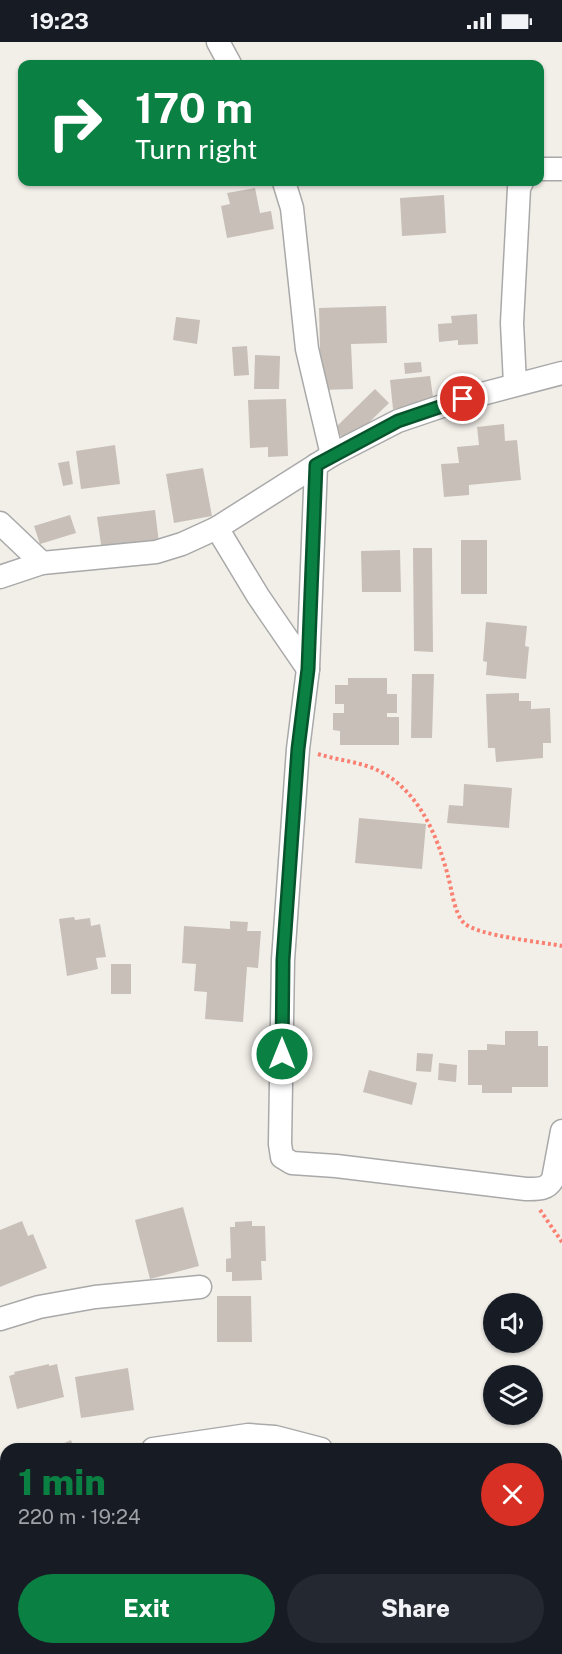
<!DOCTYPE html>
<html lang="en">
<head>
<meta charset="utf-8">
<style>
  body { margin:0; font-family:"Public Sans",sans-serif; background:#242831; color:#f1f3f6; height:100vh; display:flex; flex-direction:column; font-size:22px; white-space:nowrap }
  * { box-sizing:border-box; margin:0 }
  p { font-size:20px; color:#9ea1a6 }
  .icon { flex:none; width:33px; height:33px; fill:none; stroke:currentColor; stroke-width:2; stroke-linecap:round; stroke-linejoin:round }
  .map { position:relative; flex:1; overflow:hidden }
  .panel { position:absolute; left:0px; top:1401px; width:562px; height:212px; display:flex; flex-direction:column; background:#171b24; border-radius:18px 18px 0 0; box-shadow:0 2px 4px #0004 }
  .panel>* { flex:none }
  .hud { position:absolute; left:18px; top:18px; width:526px; height:126px; border-radius:12px; box-shadow:0 2px 4px #0004; background:#0b8043; color:#fff; overflow:hidden }
  .fabs { position:absolute; left:483px; top:1251px; display:grid; gap:12px }
  .fabs a { display:grid; place-items:center; width:60px; height:60px; border-radius:50%; background:#171b24; box-shadow:0 2px 4px #0004; font-size:30px }
  .pin { position:absolute; display:grid; place-items:center; width:51px; height:51px; color:#fff; margin:-26px; border:3px solid #fff; border-radius:50%; box-shadow:0 2px 6px #0007 }
  .me { position:absolute; width:66px; margin:-33px; rotate:0deg; stroke-linejoin:round; filter:drop-shadow(0 0 4px #0008) }
  .turn { display:flex; align-items:center; gap:21px; height:126px; padding:0 18px; font-size:27px }
  .turn .icon { width:78px; height:78px; stroke-width:2.5 }
  .turn b { display:block; font-size:42px; line-height:51px }
  .round { display:grid; place-items:center; flex:none; width:63px; height:63px; border-radius:32px; background:#242831 }
  .summary { display:flex; align-items:center; justify-content:space-between; height:102px; padding:0 18px }
  h1 { font-size:36px; font-weight:800; line-height:45px; color:#0b8043 }
  .action { display:flex; gap:12px; margin-top:auto; padding:12px 18px }
  .action a { flex:1; height:69px; border-radius:36px; background:#0b8043; color:#fff; font-size:24px; font-weight:800; line-height:69px; text-align:center }
  .action a+a { background:#242831; color:#f1f3f6 }
  .status { display:flex; justify-content:space-between; align-items:center; height:42px; padding:0 30px; background:#171b24; direction:ltr }
  .status svg { height:16px; fill:currentColor }
  .map>svg:first-child { display:block }
  .building { fill:#c7bfb8 }
  .lines { fill:none; stroke-linecap:round; stroke-linejoin:round }
  .minor-casing { stroke:#a9a9a9; stroke-width:25 }
  .path { stroke:#fa8072; stroke-width:4; stroke-dasharray:3 3; stroke-linecap:butt }
  .minor { stroke:#fff; stroke-width:22 }
  .route-casing { stroke:#07532c; stroke-width:15 }
  .route { stroke:#0b8043; stroke-width:10 }
</style>
</head>
<body>
<div class="status"><b>19:23</b><svg viewBox="0 0 49 12"><path d="M0 12V9h3v3zM5 12V6h3v6zM10 12V3h3v9zM15 12V0h3v12zM26 1h20v11H26zM47 4h2v5h-2z"/></svg></div>
<div class="map">
<svg width="562" height="1612" viewBox="0 0 562 1612">
  <rect width="100%" height="100%" fill="#f2efe9"/>
  <g class="building">
    <path d="M255 146 260 171 271 169 274 187 227 196 221 164 230 162 227 151Z"/>
    <path d="M444 153 446 191 402 194 400 156Z"/>
    <path d="M386 264 387 301 351 302 353 347 321 348 319 266Z"/>
    <path d="M477 272 478 302 458 303V298L439 300 438 282 452 281 451 274Z"/>
    <path d="M176 275 200 278 197 302 173 298Z"/>
    <path d="M247 304 249 333 234 334 232 305Z"/>
    <path d="M255 313 280 314 279 347H254Z"/>
    <path d="M421 320 422 330 405 332 404 321Z"/>
    <path d="M430 334 434 362 393 367 390 338Z"/>
    <path d="M375 347 389 361 348 401 334 387Z"/>
    <path d="M286 357 288 414 268 415V405L250 406 248 358Z"/>
    <path d="M504 382 505 399 517 398 521 438 469 443V453L444 455 441 422 459 421 457 405 479 403 477 385Z"/>
    <path d="M115 403 120 442 81 447 76 409Z"/>
    <path d="M69 419 73 442 63 444 58 421Z"/>
    <path d="M203 426 212 474 174 481 166 432Z"/>
    <path d="M155 468 159 501 102 509 97 475Z"/>
    <path d="M70 473 76 491 40 502 34 484Z"/>
    <rect x="461" y="498" width="26" height="54"/>
    <path d="M413 506H432L433 610 414 609Z"/>
    <path d="M400 508 401 550H362L361 509Z"/>
    <path d="M486 580 527 584 525 604 529 605 526 637 486 633 487 620 483 619Z"/>
    <path d="M412 632H434L432 696H411Z"/>
    <path d="M348 636H387V652H397V671H387V675H399V703H340V689L333 688V671H344V662H335V643H348Z"/>
    <path d="M519 651V659H531V667L550 666 551 701H543V716L496 720 495 706H488L486 652Z"/>
    <path d="M464 742 512 746 509 786 447 781 449 763 463 764Z"/>
    <path d="M359 776 426 782 422 827 355 821Z"/>
    <path d="M74 875 75 878 90 876 91 884 100 882 106 915 96 916 98 927 67 934 59 877Z"/>
    <path d="M230 879 248 880 247 889H261L258 926 247 925 243 980 205 977 207 950 194 949 196 922 182 921 184 884 230 887Z"/>
    <rect x="111" y="922" width="20" height="30"/>
    <path d="M505 989H538V1004H548V1045H512V1051H482V1043H468V1008H487V1002L505 1003Z"/>
    <path d="M417 1011 433 1012 431 1030 416 1029Z"/>
    <path d="M439 1021 457 1023 456 1040 438 1038Z"/>
    <path d="M369 1028 417 1041 412 1063 363 1050Z"/>
    <path d="M183 1165 199 1224 150 1237 135 1178Z"/>
    <path d="M22 1179 28 1194 33 1192 47 1226 0 1245V1188Z"/>
    <path d="M252 1179V1184H265L266 1219H261L262 1238 232 1239V1230H226V1217L231 1216 230 1185H235V1180Z"/>
    <path d="M217 1254H251L252 1300H217Z"/>
    <path d="M49 1322V1324L57 1322 64 1355 17 1367 9 1334 15 1332 14 1330Z"/>
    <path d="M128 1326 134 1368 81 1376 75 1335Z"/>
    <path d="M71 1398 74 1407H51Z"/>
    <path d="M44 1606H48L50 1612H31Z"/>
  </g>
  <g class="lines">
    <defs>
      <g id="minor">
        <path d="M218 0 230 22"/>
        <path d="M540 127H562"/>
        <path d="M284 140 292 166 307 307 332 413"/>
        <path d="M515 342 512 281 519 146 522 140"/>
        <path d="M316 423 308 627 298 707 283 918 280 1102 282 1115 292 1121 336 1124 526 1147C538 1147 547 1148 553 1137L562 1089"/>
        <path d="M0 481 42 521"/>
        <path d="M217 486 258 554 308 627"/>
        <path d="M0 535 42 521 156 510 182 502 217 486 332 413 398 379 463 357 562 331"/>
        <path d="M0 1277 39 1265 95 1255 200 1245"/>
        <path d="M153 1407 248 1393 275 1395 321 1407"/>
        <path d="M0 1448 6 1446"/>
      </g>
    </defs>
    <use href="#minor" class="minor-casing"/>
    <g class="path">
      <path d="M318 712C334 717 351 719 367 724 415 740 436 789 448 834 452 848 454 871 464 881 478 894 542 900 562 904"/>
      <path d="M540 1168 562 1200"/>
    </g>
    <use href="#minor" class="minor"/>
  </g>
  <g class="lines">
    <defs>
      <path id="route" d="M282 1012 283 918 298 707 308 627 316 423 398 379 463 357"/>
    </defs>
    <use href="#route" class="route-casing"/>
    <use href="#route" class="route"/>
  </g>
</svg>
<div class="fabs">
<a><svg class="icon" aria-label="sound" viewBox="0 0 24 24"><path d="M4 9h4l5-4v14l-5-4H4zM17 9q2 3 0 6"/></svg></a>
<a><svg class="icon" aria-label="layers" viewBox="0 0 24 24"><path d="M12 4l9 5-9 5-9-5zM3 14l9 5 9-5"/></svg></a>
</div>
<div class="pin" style="left:463px;top:357px;background:#d93025"><svg class="icon" aria-label="arrive" viewBox="0 0 24 24"><path d="M6 21V4h12l-3 4 3 4H6"/></svg></div>
<svg class="me" style="left:282px;top:1012px" viewBox="-20 -20 40 40"><circle r="17" fill="#0b8043" stroke="#fff" stroke-width="3"/><path d="M0-11L8 9 0 5-8 9z" fill="#fff"/></svg>
<div class="hud">
<div class="turn"><svg class="icon" aria-label="right" viewBox="0 0 24 24"><path d="M7 20v-9h11M14 6l5 5-5 5"/></svg><div><b>170 m</b>Turn right</div></div>
</div>
<section class="panel">
<div class="summary"><div><h1>1 min</h1><p>220 m · 19:24</p></div><a class="round" style="background:#d93025;color:#fff"><svg class="icon" aria-label="close" viewBox="0 0 24 24"><path d="M6 6l12 12M18 6L6 18"/></svg></a></div>
<div class="action"><a>Exit</a><a>Share</a></div>
</section>
</div>
</body>
</html>
